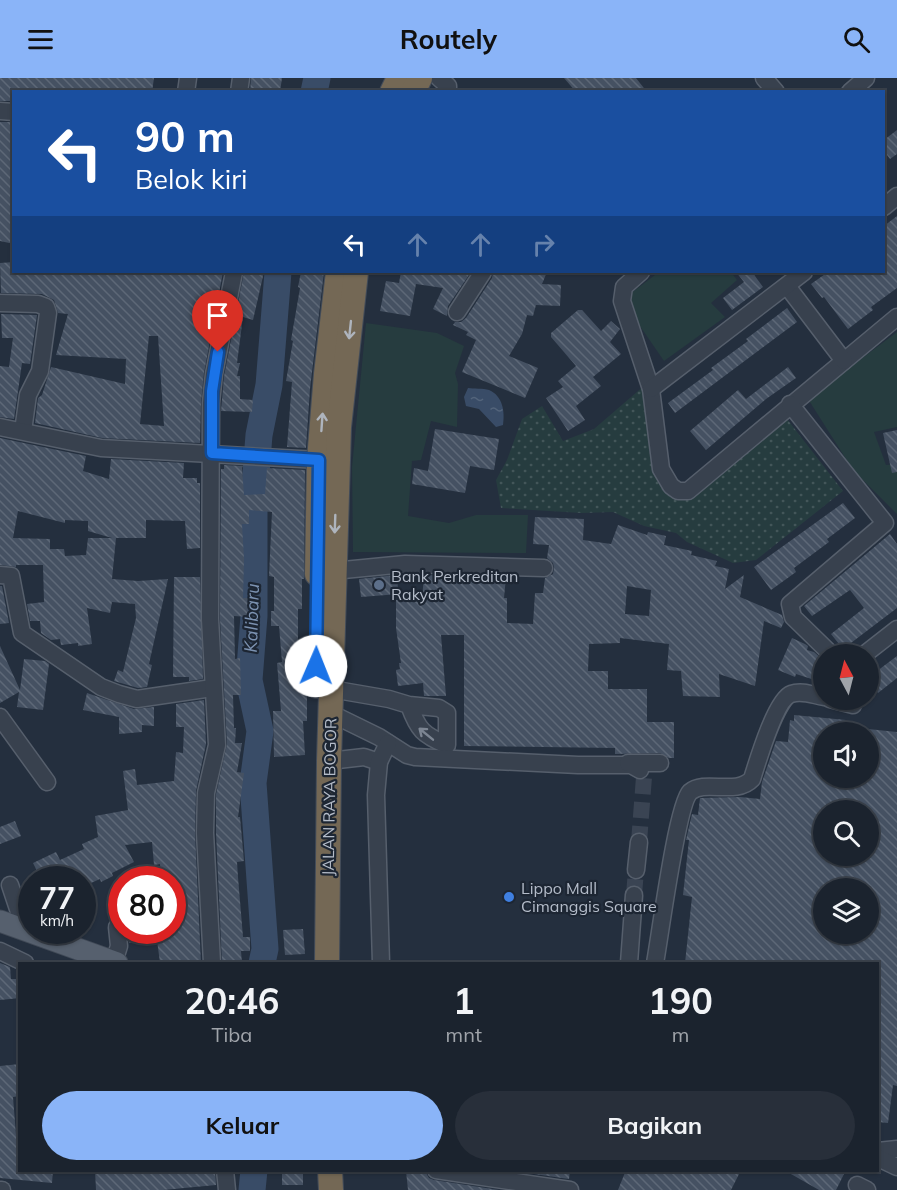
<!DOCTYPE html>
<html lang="id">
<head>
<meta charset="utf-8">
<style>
  body { margin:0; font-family:Mulish,sans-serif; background:#282f3a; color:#f1f3f6; height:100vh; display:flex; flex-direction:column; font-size:22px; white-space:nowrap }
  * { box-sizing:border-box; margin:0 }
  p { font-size:20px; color:#a0a4aa }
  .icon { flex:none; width:33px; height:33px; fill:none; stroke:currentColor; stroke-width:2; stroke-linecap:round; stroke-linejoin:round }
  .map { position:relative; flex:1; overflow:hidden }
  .side { position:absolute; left:18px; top:884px; width:861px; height:210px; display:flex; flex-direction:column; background:#1b232e; border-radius:0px; box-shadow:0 2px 4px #0004,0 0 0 2px #39404a }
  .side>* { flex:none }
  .hud { position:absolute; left:12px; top:12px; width:873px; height:183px; border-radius:0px; box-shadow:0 2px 4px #0004,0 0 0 2px #39404a; background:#1a4fa0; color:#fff; overflow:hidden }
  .needle { width:39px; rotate:353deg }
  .fabs { position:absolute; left:813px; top:566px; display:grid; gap:12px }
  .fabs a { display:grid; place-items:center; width:66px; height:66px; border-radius:50%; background:#1b232e; box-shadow:0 2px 4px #0004,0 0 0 2px #39404a; font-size:30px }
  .speed { position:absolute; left:18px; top:788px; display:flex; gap:12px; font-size:30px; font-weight:700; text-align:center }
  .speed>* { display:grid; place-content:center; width:78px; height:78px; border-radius:50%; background:#1b232e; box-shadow:0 2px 4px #0004,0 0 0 2px #39404a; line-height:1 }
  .speed small { font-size:15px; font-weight:400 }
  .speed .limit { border:9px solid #d22; background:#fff; color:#111 }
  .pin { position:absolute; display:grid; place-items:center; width:51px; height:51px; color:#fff; margin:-62px -26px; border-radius:50% 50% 50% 0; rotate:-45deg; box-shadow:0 0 6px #0007 }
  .pin .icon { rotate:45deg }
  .me { position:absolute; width:66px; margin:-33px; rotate:1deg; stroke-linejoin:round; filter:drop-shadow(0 0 4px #0008) }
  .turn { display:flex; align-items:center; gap:21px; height:126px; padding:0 24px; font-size:27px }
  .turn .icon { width:78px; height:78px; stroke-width:2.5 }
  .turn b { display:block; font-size:42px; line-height:51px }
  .lanes { display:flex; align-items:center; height:57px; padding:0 24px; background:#0003; justify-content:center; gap:30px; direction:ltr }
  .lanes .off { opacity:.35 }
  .eta { display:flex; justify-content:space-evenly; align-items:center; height:102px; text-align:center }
  .eta b { font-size:36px; font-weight:700; line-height:42px }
  .button { display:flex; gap:12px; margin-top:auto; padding:12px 24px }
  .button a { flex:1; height:69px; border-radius:36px; background:#8ab4f8; color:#111; font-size:24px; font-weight:700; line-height:69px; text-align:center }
  .button a+a { background:#282f3a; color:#f1f3f6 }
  header { display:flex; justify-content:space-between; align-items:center; height:78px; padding:0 24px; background:#8ab4f8; color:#111; font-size:27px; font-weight:700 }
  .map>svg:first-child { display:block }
  .grass { fill:url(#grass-dots) }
  .garden { fill:#263c3f }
  .water { fill:url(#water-ripples) }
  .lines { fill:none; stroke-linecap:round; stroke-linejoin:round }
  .river { stroke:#394c67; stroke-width:27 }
  .building { fill:url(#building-back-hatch); fill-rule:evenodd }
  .minor-tunnel { stroke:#3a4453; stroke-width:16; stroke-dasharray:16 8; stroke-linecap:butt }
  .minor-casing { stroke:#565f6c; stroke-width:19 }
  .major-casing { stroke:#414a57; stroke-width:23 }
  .highway-casing { stroke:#434c59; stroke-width:26 }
  .minor { stroke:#38414e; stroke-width:16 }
  .major { stroke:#56606e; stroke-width:21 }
  .highway { stroke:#746855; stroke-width:24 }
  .oneway { stroke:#aeb4bd }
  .oneway2 { stroke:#7c8592 }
  .route-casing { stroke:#114b97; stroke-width:15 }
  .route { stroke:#1a73e8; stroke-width:10 }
  .service-dot { fill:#5c6f8a; stroke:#1d2633; stroke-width:2 }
  .shop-dot { fill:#3f7fe0; stroke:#1d2633; stroke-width:2 }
  .labels { text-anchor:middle; stroke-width:4.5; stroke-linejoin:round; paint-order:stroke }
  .poi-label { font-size:16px; fill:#b4bcc9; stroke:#1d2633; text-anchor:start }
  .street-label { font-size:16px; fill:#b4bcc9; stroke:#1d2633 }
  .water-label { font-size:18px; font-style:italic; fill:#7c92b1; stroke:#1d2633 }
</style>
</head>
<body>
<header><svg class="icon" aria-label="menu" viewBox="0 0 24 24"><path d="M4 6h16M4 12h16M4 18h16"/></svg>Routely<svg class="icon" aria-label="search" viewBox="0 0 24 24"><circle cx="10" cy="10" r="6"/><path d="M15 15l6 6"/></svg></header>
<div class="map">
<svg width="897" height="1112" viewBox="0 0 897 1112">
  <defs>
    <pattern id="grass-dots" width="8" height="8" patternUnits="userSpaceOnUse" patternTransform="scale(1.5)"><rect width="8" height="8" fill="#263c3f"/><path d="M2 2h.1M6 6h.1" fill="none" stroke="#435659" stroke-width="1.8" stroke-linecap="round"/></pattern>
    <pattern id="water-ripples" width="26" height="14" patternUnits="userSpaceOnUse" patternTransform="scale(1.5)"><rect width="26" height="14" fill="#394c67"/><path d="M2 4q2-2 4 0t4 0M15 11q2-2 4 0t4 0" fill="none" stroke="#53647b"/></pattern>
    <pattern id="building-back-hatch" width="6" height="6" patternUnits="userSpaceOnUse" patternTransform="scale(1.5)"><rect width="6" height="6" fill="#455162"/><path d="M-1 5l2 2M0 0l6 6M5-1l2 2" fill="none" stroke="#5d6877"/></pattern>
  </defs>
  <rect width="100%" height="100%" fill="#242f3e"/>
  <path class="grass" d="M645 307 656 395 698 412 727 392 787 341 843 413 756 482 733 485 687 464 676 455 644 448 613 434 582 435 501 430 496 402 507 382 522 341 542 328 563 363 594 351Z"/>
  <g class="garden">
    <path d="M659 194H731L737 202 711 225 725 239 664 283 622 222Z"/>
    <path d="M366 245 437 255 464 268 455 295 458 306 457 349 431 343 421 382 412 383 408 438 449 445 476 437H528L526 475 353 474 352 389Z"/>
    <path d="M897 254V349L874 354 886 387 897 386V436L853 392 808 321Z"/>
  </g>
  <path class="water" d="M468 310C473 311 483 310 489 312 503 318 505 334 503 347L496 349 479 331 466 328 464 319Z"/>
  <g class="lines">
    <g class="river">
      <path d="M314 14 317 0"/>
      <path d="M262 885 265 871 253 705 260 653 249 602 254 538V420L259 357 269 307 278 194"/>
      <path d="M252 1112 254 1092"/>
    </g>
  </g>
  <g class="building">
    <path d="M0 0H154L152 14H14V23H0Z"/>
    <path d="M251 0H282L280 14H250Z"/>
    <path d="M564 0H636L647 14H576Z"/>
    <path d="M0 44H14V105L11 117H14V166L0 163Z"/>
    <path d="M897 52V76L890 81 884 73V62Z"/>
    <path d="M897 138V210L871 229 873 232 848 251 824 219 822 220 811 206 828 194H884V148Z"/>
    <path d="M14 184V196L42 195 43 194H223L204 295 201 325 200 365 102 360 35 345 38 320 42 317 51 289 125 306 126 281 56 277 68 236 58 235 54 222 42 216 1 215 0 185ZM149 258H158L164 348 140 346Z"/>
    <path d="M244 194H264L253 242 243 239 237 285H240L237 298H240V321L253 322 252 334 221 333 224 298Z"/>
    <path d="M301 194H324L310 311 306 370 287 369 292 304 286 303 293 263 291 262 300 210 298 209Z"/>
    <path d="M401 194H471L448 228 447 238 433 231 443 210 416 206 410 238 380 233 386 203 399 205Z"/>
    <path d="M493 194H547L542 206 561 207 560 228 536 227 533 238 527 237 522 256 509 278 538 290 525 320 462 294 476 262 466 257 468 254 453 247 455 244H461L466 240 492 200Z"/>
    <path d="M736 194H752L763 209 732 232 723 220 744 204Z"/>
    <path d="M787 230 797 244 675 335 668 325 713 292 711 290 748 263 746 261Z"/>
    <path d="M578 232H582L601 253 611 243 620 251 610 264 621 276 593 299 601 308 576 328 585 342 568 353 546 320 563 309 558 303 576 288 551 259V255Z"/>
    <path d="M1 236 37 237 30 286 22 285 14 341 0 339V288L9 289 13 260H2Z"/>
    <path d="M788 289 796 300 766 321 706 372 690 353 738 312 746 321Z"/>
    <path d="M435 351 499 361 494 392 470 388 465 415 412 406 414 390 428 393Z"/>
    <path d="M897 352V394L892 395 883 355Z"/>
    <path d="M0 360 86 378 83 393 109 401 111 381 184 385 183 400H197V405H200V470L187 471 185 443 146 442V460H112L88 453V443L65 442V445L18 433 13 460 50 461V471H64L65 478 86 477 88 460H116L112 501 138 503 168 501 149 586 152 587 147 609 138 610 114 603 118 592 123 594 136 540 135 526 112 524 110 535 87 530 92 566 78 568V565L61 567 60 561 51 562 41 555 40 543H30L27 526 44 524 43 487H16V489L0 487Z"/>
    <path d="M224 387 243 388 242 390 244 417 265 416 267 390 305 392 304 501H302V531H298V565L304 564 307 601 305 612 307 618V643H303L305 677 274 679 273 633H281L277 585 282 584 279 548H271V533H274V499L269 498 272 434 249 432V446H242L244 481 243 520H248V539L234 538 235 581 240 580 241 617H233L234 650H236L235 665H242L237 694 244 695 238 739H240L244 783 237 784 238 799 243 859H250V873H241L242 885H222L216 755V716L227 666 220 541 221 391H224Z"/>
    <path d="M843 425 855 440 827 461 829 464 794 490 796 494 771 512 754 489Z"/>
    <path d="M535 439 584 441 583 462 611 466 618 447 647 457 648 454 666 458 664 467 692 473 691 477 717 483 715 488 729 491 725 511 744 497 740 519 782 537 784 544 781 550 764 543 755 608 719 596 720 619 683 618 681 593 667 592 669 566 620 560V565L589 566 588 593H608V611H647V644H674V680H669L660 675 615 676V670L464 668V557H441L446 618H424L423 605 398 608 396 592 400 591 399 585H401L396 550V522H422L424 497 506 499 504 520H507V545L533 546 535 515H543L545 500 553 496 554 490 553 485 547 480 549 467 533 466ZM627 508 651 512 649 538 625 536Z"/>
    <path d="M890 456 897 466V530L843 571 831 556 864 530 850 512 812 538 804 528Z"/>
    <path d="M396 497 399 516 361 519 359 501Z"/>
    <path d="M174 499H200L203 601 189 603V599H173Z"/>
    <path d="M0 508H2L9 545 0 546Z"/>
    <path d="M792 560 805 566 808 568 807 572 814 574 824 583V605L796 596 795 599 778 592Z"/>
    <path d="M0 568 20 612 24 581 45 583 49 586 43 632 17 629 19 614 0 625Z"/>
    <path d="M897 578V600L878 615 868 602V595L873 596Z"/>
    <path d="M87 615 134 631 154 629V648L142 647V654L119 656V639L83 632Z"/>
    <path d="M204 622 206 666 196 713 195 755 201 885H160L157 862 129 865 128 852H172V801H161L160 786 154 787 152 764 125 767 134 784 112 795 113 798 101 804 100 801 82 809V801H71L68 794 55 801H41L33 785 56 774 60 782 84 771 82 766 98 759 95 738 128 732 123 693 135 691 137 707 174 703 176 674 183 675 184 649H176V626Z"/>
    <path d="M794 637 846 642 844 654H824V699H868V651L897 654V1008L893 1007 888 1045 878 1044V885H685L692 819 683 817 689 762H686L692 736 698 737 700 720 740 719 760 721 762 704 776 663 788 664 790 642 794 643ZM824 732H868V777H824ZM824 810H868V855H824Z"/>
    <path d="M15 743 21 758 0 766V749Z"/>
    <path d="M303 851 305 876 285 877 283 852Z"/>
    <path d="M0 885 10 889 11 901H20V920L0 922Z"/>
    <path d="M20 986V1018L13 1019 16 1057H20V1092H53L52 1105 0 1100V988Z"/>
    <path d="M95 1092H215L216 1107 163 1112H96Z"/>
    <path d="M418 1092 419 1095H426L429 1100 434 1102 499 1112H408L406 1093Z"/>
    <path d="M507 1092H570L569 1101Z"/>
    <path d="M626 1092H741L731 1112H618Z"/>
    <path d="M784 1092H846L836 1112H819Z"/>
    <path d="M282 1095 303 1096V1107H282Z"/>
  </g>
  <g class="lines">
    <g class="minor-tunnel">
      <path d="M639 764 644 699 640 692"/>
      <path d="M634 817 636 792"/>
    </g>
    <defs>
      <g id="minor">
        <path d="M439 0 448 8V14"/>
        <path d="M764 0 776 14"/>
        <path d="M186 14 188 0"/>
        <path d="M239 14 241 0"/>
        <path d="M850 14 866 0"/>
        <path d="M0 33 14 34"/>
        <path d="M884 129 897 118"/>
        <path d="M641 194 624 209 622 223 651 311 661 391 671 408 678 413H688L897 239"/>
        <path d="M787 208 844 283"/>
        <path d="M0 225 38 226 46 229 48 235 40 293 28 317 23 353"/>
        <path d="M457 234 483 194"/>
        <path d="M651 311 804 194"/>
        <path d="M790 326 885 445 790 526 793 539 831 576"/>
        <path d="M0 349 101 370 319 382"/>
        <path d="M333 493 405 486 544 490"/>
        <path d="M0 497 11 498 22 555 101 609 119 616 137 621 212 610"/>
        <path d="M865 576 897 551"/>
        <path d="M315 611H331L389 621 409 627 439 630 447 635V667C423 657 418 652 409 627"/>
        <path d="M830 621 853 627"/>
        <path d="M330 635 379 659 407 677 415 679 578 687H631L640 692"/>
        <path d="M0 639 47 704"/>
        <path d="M329 683 364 679 379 684"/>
        <path d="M628 685H660"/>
        <path d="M636 792 639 764"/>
        <path d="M10 807 25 852"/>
        <path d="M0 873 25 885"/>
        <path d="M114 884 119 868 117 849"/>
        <path d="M212 885 205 755 206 715 217 667 210 541 211 325 214 296 234 194"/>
        <path d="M381 885 376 717 379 684 388 665"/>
        <path d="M629 885 634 817"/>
        <path d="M655 885C660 858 677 727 690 714 705 701 736 718 752 701 757 685 776 621 791 616 802 612 813 617 824 619"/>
        <path d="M878 1073 897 1071"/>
        <path d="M878 1080 897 1089"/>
        <path d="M225 1092 227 1112"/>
        <path d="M436 1092 570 1112"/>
        <path d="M857 1107 867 1112"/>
        <path d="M0 1112H2"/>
      </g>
      <path id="major" d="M0 843 117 885"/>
      <g id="highway">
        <path d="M392 14 399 0"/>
        <path d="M413 14 420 0"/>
        <path d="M317 496 319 382 326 296 338 194"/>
        <path d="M327 885 329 683 339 349 356 194"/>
        <path d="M330 1092 331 1112"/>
      </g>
    </defs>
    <use href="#minor" class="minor-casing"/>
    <use href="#major" class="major-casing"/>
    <use href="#highway" class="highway-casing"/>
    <use href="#minor" class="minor"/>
    <use href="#major" class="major"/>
    <use href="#highway" class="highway"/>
  </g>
  <defs><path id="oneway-shaft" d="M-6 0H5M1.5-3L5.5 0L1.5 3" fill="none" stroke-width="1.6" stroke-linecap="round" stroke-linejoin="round" transform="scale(1.5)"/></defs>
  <g class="oneway">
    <use href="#oneway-shaft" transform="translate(350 252) rotate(96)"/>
    <use href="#oneway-shaft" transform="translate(322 344) rotate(-86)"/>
    <use href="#oneway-shaft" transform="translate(335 446) rotate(92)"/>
  </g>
  <use class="oneway2" href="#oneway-shaft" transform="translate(426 656) rotate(-141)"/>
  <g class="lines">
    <defs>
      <path id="route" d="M218 274 212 313V375L319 382 316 588"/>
    </defs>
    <use href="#route" class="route-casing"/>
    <use href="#route" class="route"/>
  </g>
  <circle class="service-dot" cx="379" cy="507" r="6"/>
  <circle class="shop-dot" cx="509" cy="819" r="6"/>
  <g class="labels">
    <g class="poi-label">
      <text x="391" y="504">Bank Perkreditan<tspan x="391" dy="18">Rakyat</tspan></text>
      <text x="521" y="816">Lippo Mall<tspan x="521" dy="18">Cimanggis Square</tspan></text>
    </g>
    <g class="street-label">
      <text transform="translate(329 719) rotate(-89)" y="6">JALAN RAYA BOGOR</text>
    </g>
    <g class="water-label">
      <text transform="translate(252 540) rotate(-88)" y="6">Kalibaru</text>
    </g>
  </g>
</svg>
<div class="fabs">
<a><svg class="needle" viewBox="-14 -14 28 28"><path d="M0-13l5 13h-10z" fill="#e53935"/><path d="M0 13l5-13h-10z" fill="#a0a4aa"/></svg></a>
<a><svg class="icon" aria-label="sound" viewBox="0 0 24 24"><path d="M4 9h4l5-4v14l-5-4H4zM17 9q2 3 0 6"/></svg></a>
<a><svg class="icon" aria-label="search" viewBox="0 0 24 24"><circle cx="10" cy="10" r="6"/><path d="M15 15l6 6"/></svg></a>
<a><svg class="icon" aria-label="layers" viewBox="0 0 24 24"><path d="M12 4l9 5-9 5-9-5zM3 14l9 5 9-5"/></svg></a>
</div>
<div class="speed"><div>77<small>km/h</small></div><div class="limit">80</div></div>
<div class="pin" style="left:218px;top:274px;background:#d93025"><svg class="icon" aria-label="arrive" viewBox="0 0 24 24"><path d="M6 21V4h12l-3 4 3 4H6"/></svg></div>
<svg class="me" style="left:316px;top:588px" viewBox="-20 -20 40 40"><circle r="19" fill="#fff"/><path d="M0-13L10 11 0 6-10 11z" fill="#1a73e8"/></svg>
<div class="hud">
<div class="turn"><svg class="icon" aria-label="left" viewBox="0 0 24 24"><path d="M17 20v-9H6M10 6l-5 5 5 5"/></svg><div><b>90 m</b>Belok kiri</div></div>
<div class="lanes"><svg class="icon" aria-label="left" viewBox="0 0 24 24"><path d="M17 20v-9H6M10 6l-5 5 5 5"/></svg><svg class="icon off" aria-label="ahead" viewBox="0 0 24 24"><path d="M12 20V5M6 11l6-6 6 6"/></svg><svg class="icon off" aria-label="ahead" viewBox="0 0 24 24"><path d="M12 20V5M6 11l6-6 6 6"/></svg><svg class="icon off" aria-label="right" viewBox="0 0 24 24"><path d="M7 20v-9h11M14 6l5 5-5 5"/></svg></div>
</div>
<section class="side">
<div class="eta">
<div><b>20:46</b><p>Tiba</p></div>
<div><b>1</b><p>mnt</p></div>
<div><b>190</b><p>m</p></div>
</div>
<div class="button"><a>Keluar</a><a>Bagikan</a></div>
</section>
</div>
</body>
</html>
